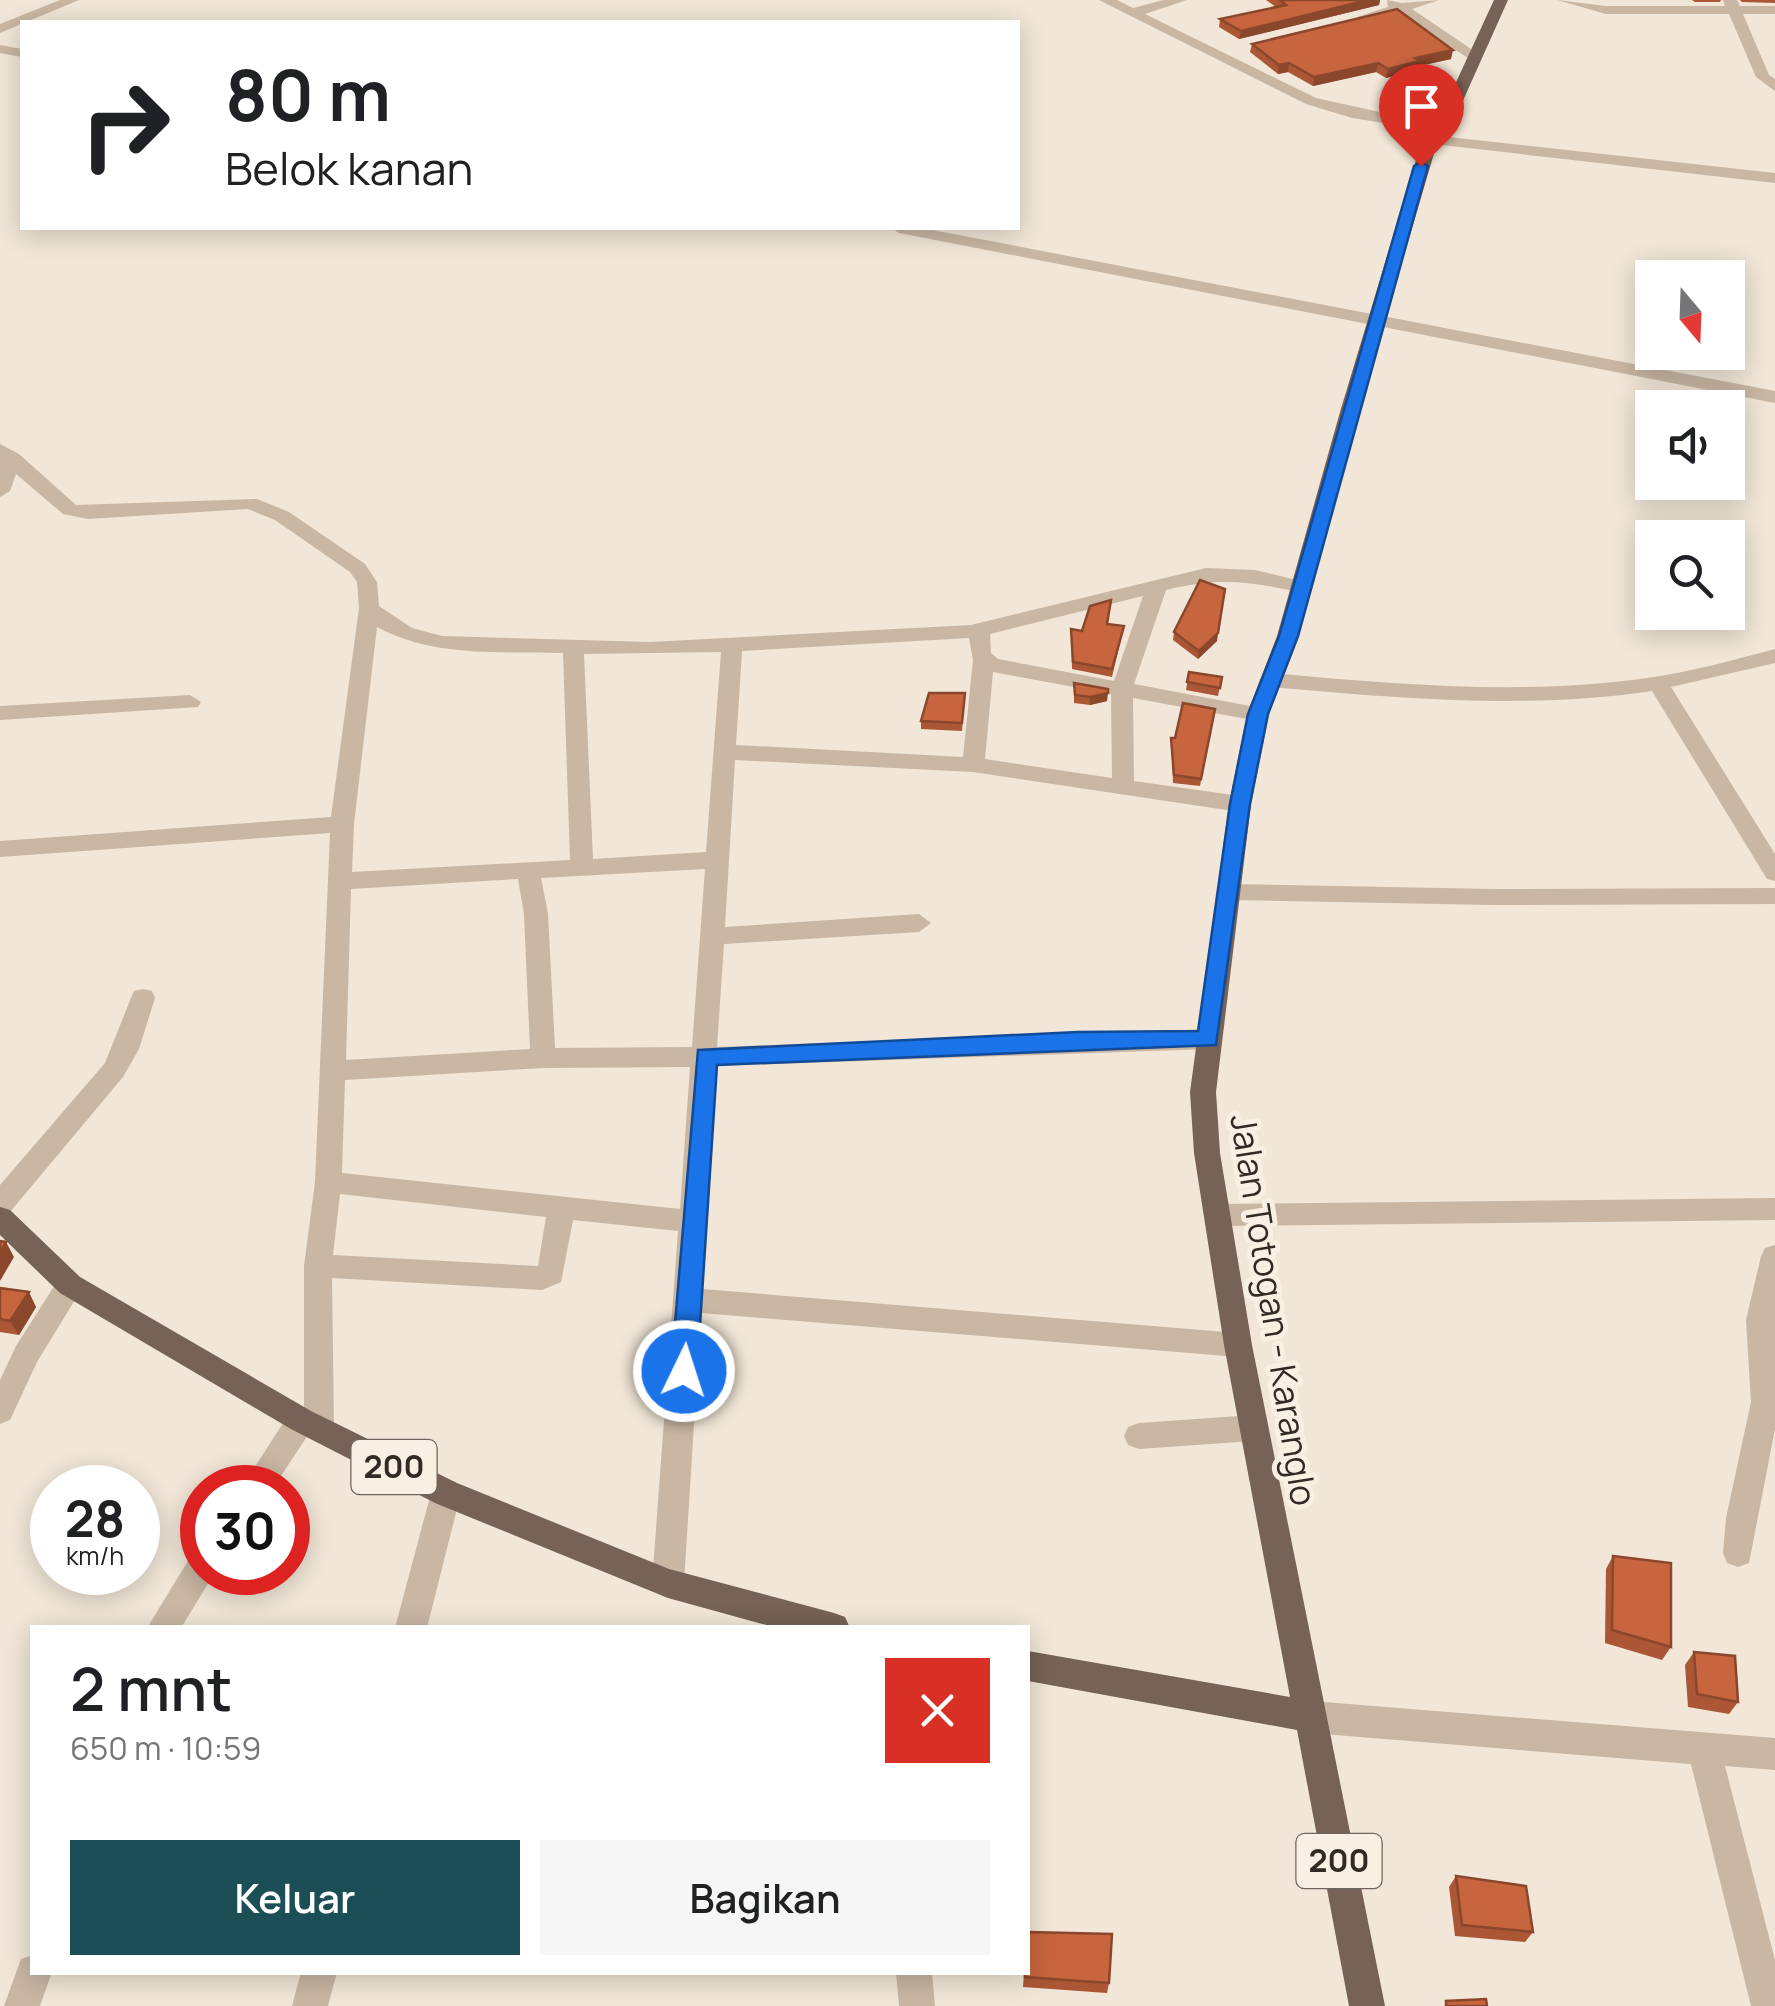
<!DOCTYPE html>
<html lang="id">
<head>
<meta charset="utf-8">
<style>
  body { margin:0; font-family:Manrope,sans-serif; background:#f6f6f6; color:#202124; height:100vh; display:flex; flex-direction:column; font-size:38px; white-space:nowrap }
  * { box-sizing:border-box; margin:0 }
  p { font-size:32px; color:#757577 }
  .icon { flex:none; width:55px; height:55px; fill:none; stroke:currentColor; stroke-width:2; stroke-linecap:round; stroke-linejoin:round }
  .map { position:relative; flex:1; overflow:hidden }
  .panel { position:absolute; left:30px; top:1625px; width:1000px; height:350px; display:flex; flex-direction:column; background:#fff; border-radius:0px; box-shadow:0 5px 25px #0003 }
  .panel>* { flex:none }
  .hud { position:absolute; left:20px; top:20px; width:1000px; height:210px; border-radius:0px; box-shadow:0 5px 25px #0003; background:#fff; color:#202124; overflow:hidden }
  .needle { width:65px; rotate:161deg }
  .controls { position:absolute; left:1635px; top:260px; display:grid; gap:20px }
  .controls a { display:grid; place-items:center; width:110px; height:110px; border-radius:0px; background:#fff; box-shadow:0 5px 25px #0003; font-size:50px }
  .speed { position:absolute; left:30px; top:1465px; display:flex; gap:20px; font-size:50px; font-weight:700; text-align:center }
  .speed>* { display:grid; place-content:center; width:130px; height:130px; border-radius:50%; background:#fff; box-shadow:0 5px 25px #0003; line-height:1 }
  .speed small { font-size:25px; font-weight:400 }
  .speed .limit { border:15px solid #d22; background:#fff; color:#111 }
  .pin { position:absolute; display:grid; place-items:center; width:85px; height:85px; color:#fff; margin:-102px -42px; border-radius:50% 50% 50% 0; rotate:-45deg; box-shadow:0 0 10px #0007 }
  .pin .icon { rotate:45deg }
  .me { position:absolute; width:110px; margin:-55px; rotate:4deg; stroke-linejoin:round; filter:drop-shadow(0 0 8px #0008) }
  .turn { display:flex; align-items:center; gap:35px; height:210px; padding:0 40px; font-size:45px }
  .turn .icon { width:130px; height:130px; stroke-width:2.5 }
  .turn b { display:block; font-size:70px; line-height:85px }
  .round { display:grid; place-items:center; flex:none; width:105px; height:105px; border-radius:0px; background:#f6f6f6 }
  .summary { display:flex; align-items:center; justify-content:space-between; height:170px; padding:0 40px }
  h1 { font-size:60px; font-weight:600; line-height:75px }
  .action { display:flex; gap:20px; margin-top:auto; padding:20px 40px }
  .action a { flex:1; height:115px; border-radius:0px; background:#1b4f55; color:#fff; font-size:40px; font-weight:600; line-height:115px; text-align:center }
  .action a+a { background:#f6f6f6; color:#202124 }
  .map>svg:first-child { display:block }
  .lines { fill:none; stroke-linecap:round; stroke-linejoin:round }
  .minor { fill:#c9b6a3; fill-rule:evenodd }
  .major { fill:#766256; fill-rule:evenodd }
  .wall { fill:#ab5736 }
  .shaded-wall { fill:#8b472c }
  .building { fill:#c7653f; stroke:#8b472c; stroke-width:2.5 }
  .route { fill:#1a73e8; stroke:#114b97; stroke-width:2.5 }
  .labels { text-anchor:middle; stroke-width:10; stroke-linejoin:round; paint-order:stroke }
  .shield { fill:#f9f0e3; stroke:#6f655e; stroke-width:2.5 }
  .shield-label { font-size:32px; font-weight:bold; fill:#342a25 }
  .street-label { font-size:35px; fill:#342a25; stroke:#f9f0e3 }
</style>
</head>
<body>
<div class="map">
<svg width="1775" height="2006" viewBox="0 0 1775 2006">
  <rect width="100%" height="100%" fill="#f1e6d7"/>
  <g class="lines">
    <g class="minor">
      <path d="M60 0H79L0 33V24Z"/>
      <path d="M1099 0H1117L1133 8 1164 0H1187L1145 14 1316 98 1443 126 1435 131 1352 118 1306 104Z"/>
      <path d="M1387 0 1402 3 1439 0 1412 9 1480 55 1468 58 1398 13 1364 21 1357 17 1388 7Z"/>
      <path d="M1557 0 1606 6H1725L1723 0H1737L1740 6H1775V14H1743L1769 75 1775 79V91L1756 77 1729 14H1606Z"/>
      <path d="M0 45 22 49V57L0 53Z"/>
      <path d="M1430 135 1775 173V183L1424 143 1422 140Z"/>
      <path d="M891 228H922L1775 391V403L899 233Z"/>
      <path d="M0 444 19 454 76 505 257 499 289 512 365 564 377 582 379 606 412 628 442 636 650 642 971 625 1206 568 1255 570 1309 583 1312 587 1302 593C1251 581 1217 577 1166 590L1134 684 1266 709 1269 714 1258 721 1133 698 1134 781 1240 796 1248 799 1251 804 1248 809 1240 812 973 772 735 760 725 927 919 914 931 923 919 932 724 944 717 1047 1208 1029 1217 1032 1221 1039 1217 1046 1208 1049 716 1066 702 1289 1238 1333 1248 1336 1252 1345 1248 1354 1238 1357 701 1313 684 1583 679 1593 668 1598 657 1593 652 1583 678 1231 573 1220 561 1282 542 1290 332 1278 334 1428 329 1437 319 1441 308 1435 273 1488H241L291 1411 304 1408V1266L315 1182 330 833 0 857V841L331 817 359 608 357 582 350 572 275 520 248 509 88 519 63 514 16 474 10 491 0 497ZM1143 596 1114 681 998 659 991 653 990 634ZM377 627C434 658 500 651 563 653L570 860 352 872 354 824ZM969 638 973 660 963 757 736 745 742 651ZM721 652 706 852 593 859 584 654ZM993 672 1111 694 1112 778 985 759ZM705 869 692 1047 555 1048 548 914 541 878ZM518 879 524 914 530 1049 346 1060 351 889ZM690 1067 680 1209 342 1173 345 1080 543 1068ZM340 1194 546 1217 538 1266 333 1255Z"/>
      <path d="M1775 649V663L1671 687 1775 854V881L1767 879 1652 691C1525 710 1397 698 1270 687L1259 680 1270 673C1395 684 1522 696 1647 678 1691 672 1733 660 1775 649Z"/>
      <path d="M190 695 201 702 198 707 0 720V706Z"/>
      <path d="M1228 884 1493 889 1775 888V904L1493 905 1228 900 1216 892Z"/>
      <path d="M143 989 152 991 155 998 139 1049 123 1077 10 1212 0 1215V1185L105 1063 131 998 134 991Z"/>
      <path d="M1775 1198V1220L1219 1226 1209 1223 1205 1215 1209 1207 1219 1204Z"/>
      <path d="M1775 1245V1429L1749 1563 1738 1567 1727 1563 1723 1553 1726 1518 1751 1402 1746 1320 1761 1256 1765 1248Z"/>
      <path d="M70 1273 80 1277 84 1285 37 1362 10 1420 0 1424V1380L16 1346 60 1277Z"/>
      <path d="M1253 1415 1263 1419 1268 1428 1263 1437 1253 1441 1139 1449 1128 1445 1124 1436 1128 1427 1139 1423Z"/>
      <path d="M446 1479 457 1483 461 1493 427 1628H395L431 1493 435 1483Z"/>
      <path d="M202 1552V1572H215L181 1628H147L191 1556Z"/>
      <path d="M1311 1701 1775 1738V1770L1725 1766 1775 1960V2006H1751L1691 1764 1311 1733 1299 1728 1295 1717 1299 1706Z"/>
      <path d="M32 1955V1972H52L40 2006H4L21 1959Z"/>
      <path d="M301 1972H337L328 2006H292Z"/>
      <path d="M896 1972H932L935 2006H899Z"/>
    </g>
    <g class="major">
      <path d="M1494 0H1508L1461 105 1442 127 1438 140 1358 412 1299 636 1269 714 1251 804 1216 1092 1220 1153 1252 1345 1385 2006H1349L1297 1730 1028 1681V1651L1290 1697 1224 1345 1194 1153 1190 1092 1229 804 1247 714 1277 636 1340 412 1422 140 1427 126 1446 104Z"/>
      <path d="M0 1207 10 1210 80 1277 311 1411 457 1483 669 1569 834 1613 845 1617 850 1628H777L668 1598 435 1503 291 1429 60 1293 0 1235Z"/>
    </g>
  </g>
  <g class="wall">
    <path d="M1266 0H1380L1379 5 1239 39 1219 27 1220 19 1276 7Z"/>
    <path d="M1692 0H1721L1720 2H1695Z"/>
    <path d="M1740 0H1775V3L1742 2Z"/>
    <path d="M1252 44 1451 59 1419 66 1418 70 1386 78 1376 72 1313 86 1288 72 1278 74 1250 52Z"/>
    <path d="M1108 624 1124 626 1112 677 1072 669 1071 629 1082 631Z"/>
    <path d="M1174 632 1217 641 1198 659 1173 640Z"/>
    <path d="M1189 672 1222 677 1218 696 1186 690Z"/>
    <path d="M1074 683 1107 701 1090 705 1074 703Z"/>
    <path d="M965 693 962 731 921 729V721Z"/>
    <path d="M1215 709 1200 786 1173 783 1171 738H1175Z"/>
    <path d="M0 1288 36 1307 19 1335 0 1332Z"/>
    <path d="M1613 1556 1671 1647 1662 1660 1605 1643 1606 1569Z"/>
    <path d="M1694 1652 1738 1702 1729 1714 1688 1707 1685 1665Z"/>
    <path d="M1456 1876 1533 1932 1525 1942 1455 1936 1449 1887Z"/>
    <path d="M1024 1972H1028L1109 1983 1107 1993 1023 1987Z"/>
  </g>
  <g class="shaded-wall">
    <path d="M1368 0H1380L1379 5 1239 39 1241 31Z"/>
    <path d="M1453 50 1451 59 1419 66 1418 70 1386 78 1388 69 1415 58Z"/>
    <path d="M1289 63 1288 72 1278 74 1279 65Z"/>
    <path d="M1378 63 1376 72 1313 86 1314 77Z"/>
    <path d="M1225 589 1217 641 1198 659 1199 651Z"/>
    <path d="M1108 693 1107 701 1090 705V697Z"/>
    <path d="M6 1242 14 1257 0 1281V1253Z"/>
    <path d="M29 1292 36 1307 19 1335 10 1321Z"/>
  </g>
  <g class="building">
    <path d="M1280 0H1368L1241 31 1220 19 1286 5Z"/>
    <path d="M1397 9 1453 50 1415 58 1420 61 1388 69 1378 63 1314 77 1289 63 1279 65 1252 44Z"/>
    <path d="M1200 580 1225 589 1218 633 1199 651 1174 632Z"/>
    <path d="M1111 600 1107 624 1124 626 1112 669 1073 662 1071 629 1082 631 1090 606Z"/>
    <path d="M1189 672 1222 677 1220 688 1187 682Z"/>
    <path d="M1074 683 1108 689V693L1090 697 1075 695Z"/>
    <path d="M929 693H965L962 723 921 721Z"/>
    <path d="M1183 703 1215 709 1201 779 1174 775 1171 738H1175Z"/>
    <path d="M0 1241 6 1242 0 1253Z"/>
    <path d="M0 1288 29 1292 10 1321 0 1319Z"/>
    <path d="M1613 1556 1671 1563V1647L1612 1630Z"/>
    <path d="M1694 1652 1735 1656 1738 1702 1697 1694Z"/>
    <path d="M1456 1876 1526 1886 1533 1932 1462 1925Z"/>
    <path d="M1028 1932 1112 1934 1109 1983 1025 1977V1972H1028Z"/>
    <path d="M1486 1999 1487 2006H1446V2001Z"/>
  </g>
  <path class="route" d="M1421 162 1428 166 1298 636 1268 714 1250 804 1216 1045 717 1065 697 1371 694 1379 684 1382 675 1379 671 1371 698 1050 1078 1032 1198 1031 1230 804 1248 714 1279 636 1414 166Z"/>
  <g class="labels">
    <g class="shield">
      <rect x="351.5" y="1440" width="85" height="54" rx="8"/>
      <rect x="1296.5" y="1834" width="85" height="54" rx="8"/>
    </g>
    <g class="shield-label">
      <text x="394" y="1478">200</text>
      <text x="1339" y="1872">200</text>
    </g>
    <g class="street-label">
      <text transform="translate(1273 1310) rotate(81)" y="12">Jalan Totogan - Karanglo</text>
    </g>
  </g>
</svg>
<div class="controls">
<a><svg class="needle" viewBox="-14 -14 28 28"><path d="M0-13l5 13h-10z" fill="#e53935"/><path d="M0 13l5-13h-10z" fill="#757577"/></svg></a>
<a><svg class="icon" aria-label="sound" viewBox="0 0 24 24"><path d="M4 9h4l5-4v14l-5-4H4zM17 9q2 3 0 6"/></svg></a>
<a><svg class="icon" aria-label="search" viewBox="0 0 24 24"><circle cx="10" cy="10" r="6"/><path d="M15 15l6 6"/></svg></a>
</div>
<div class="speed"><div>28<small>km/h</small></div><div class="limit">30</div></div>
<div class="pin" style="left:1421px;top:166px;background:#d93025"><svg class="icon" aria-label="arrive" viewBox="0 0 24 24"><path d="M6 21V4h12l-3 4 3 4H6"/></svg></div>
<svg class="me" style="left:684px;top:1371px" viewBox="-20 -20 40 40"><circle r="17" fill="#1a73e8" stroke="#fff" stroke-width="3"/><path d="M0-11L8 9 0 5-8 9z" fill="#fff"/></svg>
<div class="hud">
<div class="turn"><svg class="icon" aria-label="right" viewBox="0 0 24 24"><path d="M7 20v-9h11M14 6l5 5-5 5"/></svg><div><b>80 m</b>Belok kanan</div></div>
</div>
<section class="panel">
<div class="summary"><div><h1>2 mnt</h1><p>650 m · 10:59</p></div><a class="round" style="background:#d93025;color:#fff"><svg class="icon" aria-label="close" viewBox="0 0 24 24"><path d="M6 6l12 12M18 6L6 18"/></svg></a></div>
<div class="action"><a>Keluar</a><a>Bagikan</a></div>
</section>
</div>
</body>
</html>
